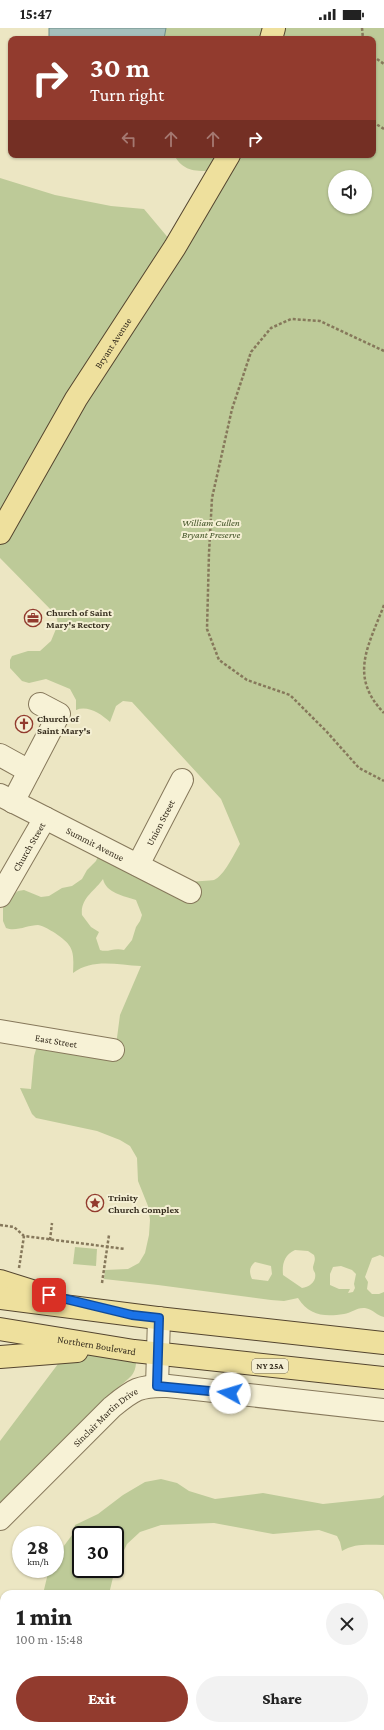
<!DOCTYPE html>
<html lang="en">
<head>
<meta charset="utf-8">
<style>
  body { margin:0; font-family:"Crimson Pro",serif; background:#f2f2f2; color:#222; height:100vh; display:flex; flex-direction:column; font-size:15px; white-space:nowrap }
  * { box-sizing:border-box; margin:0 }
  p { font-size:13px; color:#767676 }
  .icon { flex:none; width:22px; height:22px; fill:none; stroke:currentColor; stroke-width:2; stroke-linecap:round; stroke-linejoin:round }
  .map { position:relative; flex:1; overflow:hidden }
  .sheet { position:absolute; left:0px; top:1562px; width:384px; height:140px; display:flex; flex-direction:column; background:#fff; border-radius:12px 12px 0 0; box-shadow:0 1px 3px #0004 }
  .sheet>* { flex:none }
  .top-card { position:absolute; left:8px; top:8px; width:368px; height:122px; border-radius:8px; box-shadow:0 1px 3px #0004; background:#923b2e; color:#fff; overflow:hidden }
  .buttons { position:absolute; left:328px; top:142px; display:grid; gap:8px }
  .buttons a { display:grid; place-items:center; width:44px; height:44px; border-radius:50%; background:#fff; box-shadow:0 1px 3px #0004; font-size:20px }
  .speed { position:absolute; left:12px; top:1498px; display:flex; gap:8px; font-size:20px; font-weight:700; text-align:center }
  .speed>* { display:grid; place-content:center; width:52px; height:52px; border-radius:50%; background:#fff; box-shadow:0 1px 3px #0004; line-height:1 }
  .speed small { font-size:10px; font-weight:400 }
  .speed .limit { border:2px solid #111; border-radius:6px; background:#fff; color:#111 }
  .pin { position:absolute; display:grid; place-items:center; width:34px; height:34px; color:#fff; margin:-17px; border-radius:8px; box-shadow:0 2px 6px #0006 }
  .me { position:absolute; width:44px; margin:-22px; rotate:276deg; stroke-linejoin:round; filter:drop-shadow(0 0 3px #0008) }
  .turn { display:flex; align-items:center; gap:14px; height:84px; padding:0 16px; font-size:18px }
  .turn .icon { width:52px; height:52px; stroke-width:2.5 }
  .turn b { display:block; font-size:28px; line-height:34px }
  .lanes { display:flex; align-items:center; height:38px; padding:0 16px; background:#0003; justify-content:center; gap:20px; direction:ltr }
  .lanes .off { opacity:.35 }
  .round { display:grid; place-items:center; flex:none; width:42px; height:42px; border-radius:21px; background:#f2f2f2 }
  .overview { display:flex; align-items:center; justify-content:space-between; height:68px; padding:0 16px }
  h1 { font-size:24px; font-weight:800; line-height:30px }
  .action { display:flex; gap:8px; margin-top:auto; padding:8px 16px }
  .action a { flex:1; height:46px; border-radius:24px; background:#923b2e; color:#fff; font-size:16px; font-weight:800; line-height:46px; text-align:center }
  .action a+a { background:#f2f2f2; color:#222 }
  .status { display:flex; justify-content:space-between; align-items:center; height:28px; padding:0 20px; background:#fff; direction:ltr }
  .status svg { height:11px; fill:currentColor }
  .map>svg:first-child { display:block }
  .green { fill:#bdca98; fill-rule:evenodd }
  .water { fill:#a5bfbb; stroke:#6d8d89 }
  .lines { fill:none; stroke-linecap:round; stroke-linejoin:round }
  .minor-casing { stroke:#86785b; stroke-width:24 }
  .major-casing { stroke:#54452f; stroke-width:24 }
  .path { stroke:#86785b; stroke-width:2.5; stroke-dasharray:3 2; stroke-linecap:butt }
  .minor { stroke:#f7f2d6; stroke-width:22 }
  .major { stroke:#eee09d; stroke-width:22 }
  .route-casing { stroke:#114b97; stroke-width:10 }
  .route { stroke:#1a73e8; stroke-width:7 }
  .labels { text-anchor:middle; stroke-width:4; stroke-linejoin:round; paint-order:stroke }
  .shield { fill:#f4efd3; stroke:#6f6754; stroke-width:1 }
  .shield-label { font-size:9px; font-weight:bold; fill:#362d1e }
  .street-label { font-size:10px; fill:#362d1e; stroke:#f4efd3 }
  .park-label { font-size:10px; font-style:italic; fill:#415226; stroke:#f4efd3 }
  .poi-label { font-size:10px; font-weight:bold; fill:#362d1e; stroke:#f4efd3; text-anchor:start }
</style>
</head>
<body>
<div class="status"><b>15:47</b><svg viewBox="0 0 49 12"><path d="M0 12V9h3v3zM5 12V6h3v6zM10 12V3h3v9zM15 12V0h3v12zM26 1h20v11H26zM47 4h2v5h-2z"/></svg></div>
<div class="map">
<svg width="384" height="1702" viewBox="0 0 384 1702">
  <rect width="100%" height="100%" fill="#ece6c3"/>
  <g class="green">
    <path d="M49 0H267L264 11H49Z"/>
    <path d="M274 0H384V1229L380 1227 372 1230 365 1249 368 1254 367 1261 372 1266H379L384 1264V1289C377 1288 373 1281 365 1280 357 1279 351 1285 344 1286 325 1289 309 1288 298 1270L284 1273 271 1272 158 1257 104 1251 105 1242 128 1241 139 1235 145 1225 149 1207 150 1192 148 1178 138 1153 137 1130 130 1118 120 1112 97 1103 36 1090 32 1086 20 1060 31 1061 34 1028 39 1012 115 1025 120 987 141 938C117 937 93 930 73 945 74 923 74 918 55 905 50 902 44 898 38 897 28 897 16 904 6 900L3 893V880L8 871 18 863 24 862 41 869 49 868 62 860 72 858 82 851 87 842 96 833 102 819 188 854C194 853 211 853 214 852 224 848 234 826 240 816L221 771 132 674 123 673 116 678 110 694C101 686 88 677 76 682V672L70 661 46 651 29 655 22 653 10 640V632L12 628 28 623H40L51 613 58 596 56 587 0 530V150L55 167 111 178 144 181 175 218 210 143C194 143 183 143 174 127H373V11H271ZM335 149H365V179H335ZM103 851C106 865 124 868 136 872L142 887 140 893 136 899 132 912 124 922C114 919 108 925 100 922L96 910 99 904 91 899 82 887C80 870 95 863 103 851ZM295 1222 308 1223 314 1227C316 1232 314 1234 313 1239 313 1242 314 1243 315 1245 317 1254 309 1259 302 1260L283 1247C282 1236 284 1227 295 1222ZM255 1234 271 1238 272 1246 268 1253 252 1251C249 1244 249 1239 255 1234ZM341 1238 352 1242 356 1246 354 1256 355 1260 353 1264 348 1265 350 1261H339L330 1257V1246L333 1239Z"/>
    <path d="M75 1219 97 1221 96 1238 73 1236Z"/>
    <path d="M67 1324 136 1328C137 1347 131 1348 118 1360 113 1365 108 1371 103 1377L0 1476V1413Z"/>
    <path d="M161 1451 177 1455 189 1463 215 1471 263 1465 323 1476 380 1470 384 1467V1517C369 1517 355 1515 342 1523L340 1514 337 1508 319 1502 273 1506 214 1495 161 1497 140 1504 127 1516 115 1541V1507H81V1541H115L109 1566H43L49 1541H55V1530L72 1507 75 1497 98 1486 123 1467 145 1454Z"/>
    <path d="M4 1617V1698H43L51 1702 0 1701V1624Z"/>
  </g>
  <path class="water" d="M49 0H166L164 11H49Z"/>
  <g class="lines">
    <defs>
      <g id="minor">
        <path d="M0 727 29 743"/>
        <path id="s1" d="M0 767 190 864"/>
        <path d="M13 774 59 686 40 676"/>
        <path id="s2" d="M138 837 182 752"/>
        <path id="s3" d="M0 868 45 790"/>
        <path id="s4" d="M0 1003 113 1022"/>
        <path d="M157 1358 159 1290"/>
        <path id="s5" d="M0 1491 112 1379C133 1362 139 1357 168 1358L384 1382"/>
        <path d="M300 1702 301 1698"/>
      </g>
      <g id="major">
        <path d="M271 11 274 0"/>
        <path id="s6" d="M0 505 76 371 175 219 229 127"/>
        <path d="M0 1253 35 1264"/>
        <path d="M0 1270 157 1290 384 1315"/>
        <path id="s7" d="M0 1301 134 1323 384 1350"/>
        <path d="M0 1329 77 1323"/>
      </g>
    </defs>
    <use href="#minor" class="minor-casing"/>
    <use href="#major" class="major-casing"/>
    <g class="path">
      <path d="M362 0 363 11"/>
      <path d="M373 28 384 36"/>
      <path d="M373 94 384 101"/>
      <path d="M384 323 320 293 291 291 271 300 251 324 232 381 212 470 209 525 207 601 219 632 247 652 290 667 327 704 359 740 384 753"/>
      <path d="M384 577C369 617 348 648 384 685"/>
      <path d="M0 1197 14 1199 24 1208 125 1221"/>
      <path d="M50 1212 52 1195"/>
      <path d="M19 1240 24 1208"/>
      <path d="M102 1255 109 1207"/>
    </g>
    <use href="#minor" class="minor"/>
    <use href="#major" class="major"/>
  </g>
  <g class="lines">
    <defs>
      <path id="route" d="M49 1267 132 1287 159 1290 157 1358 230 1365"/>
    </defs>
    <use href="#route" class="route-casing"/>
    <use href="#route" class="route"/>
  </g>
  <defs>
    <symbol id="office-ring" viewBox="-11 -11 22 22"><circle r="9.5" fill="#f4efd3" stroke="#923b2e" stroke-width="1.5"/><path d="M-6-3h4V-5.5h4V-3h4V5H-6ZM-1-4.5V-3h2v-1.5ZM-6 0V1H6V0Z" fill="#923b2e"/></symbol>
    <symbol id="church-ring" viewBox="-11 -11 22 22"><circle r="9.5" fill="#f4efd3" stroke="#923b2e" stroke-width="1.5"/><path d="M-1.2-6h2.4v3.5h3.3v2.4h-3.3V6h-2.4V-.1h-3.3v-2.4h3.3Z" fill="#923b2e"/></symbol>
    <symbol id="sight-ring" viewBox="-11 -11 22 22"><circle r="9.5" fill="#f4efd3" stroke="#923b2e" stroke-width="1.5"/><path d="M0-6L1.8-2.2L6-1.7L2.9 1.2L3.7 5.4L0 3.3L-3.7 5.4L-2.9 1.2L-6-1.7L-1.8-2.2Z" fill="#923b2e"/></symbol>
  </defs>
  <g fill-rule="evenodd">
    <use href="#office-ring" x="23" y="580" width="20" height="20"/>
    <use href="#church-ring" x="14" y="686" width="20" height="20"/>
    <use href="#sight-ring" x="85" y="1165" width="20" height="20"/>
  </g>
  <g class="labels">
    <rect class="shield" x="252" y="1331" width="36" height="14" rx="3"/>
    <g class="shield-label">
      <text x="270" y="1341">NY 25A</text>
    </g>
    <g class="street-label">
      <text dy="4" stroke="none"><textPath href="#s6" startOffset="221">Bryant Avenue</textPath></text>
      <text dy="4" stroke="none"><textPath href="#s2" startOffset="48">Union Street</textPath></text>
      <text dy="4" stroke="none"><textPath href="#s1" startOffset="107">Summit Avenue</textPath></text>
      <text dy="4" stroke="none"><textPath href="#s3" startOffset="57">Church Street</textPath></text>
      <text dy="4" stroke="none"><textPath href="#s4" startOffset="57">East Street</textPath></text>
      <text dy="4" stroke="none"><textPath href="#s7" startOffset="98">Northern Boulevard</textPath></text>
      <text dy="4" stroke="none"><textPath href="#s5" startOffset="147">Sinclair Martin Drive</textPath></text>
    </g>
    <g class="park-label">
      <text x="211" y="498">William Cullen<tspan x="211" dy="12">Bryant Preserve</tspan></text>
    </g>
    <g class="poi-label">
      <text x="46" y="588">Church of Saint<tspan x="46" dy="12">Mary's Rectory</tspan></text>
      <text x="37" y="694">Church of<tspan x="37" dy="12">Saint Mary's</tspan></text>
      <text x="108" y="1173">Trinity<tspan x="108" dy="12">Church Complex</tspan></text>
    </g>
  </g>
</svg>
<div class="buttons">
<a><svg class="icon" aria-label="sound" viewBox="0 0 24 24"><path d="M4 9h4l5-4v14l-5-4H4zM17 9q2 3 0 6"/></svg></a>
</div>
<div class="speed"><div>28<small>km/h</small></div><div class="limit">30</div></div>
<div class="pin" style="left:49px;top:1267px;background:#d93025"><svg class="icon" aria-label="arrive" viewBox="0 0 24 24"><path d="M6 21V4h12l-3 4 3 4H6"/></svg></div>
<svg class="me" style="left:230px;top:1365px" viewBox="-20 -20 40 40"><circle r="19" fill="#fff"/><path d="M0-13L10 11 0 6-10 11z" fill="#1a73e8"/></svg>
<div class="top-card">
<div class="turn"><svg class="icon" aria-label="right" viewBox="0 0 24 24"><path d="M7 20v-9h11M14 6l5 5-5 5"/></svg><div><b>30 m</b>Turn right</div></div>
<div class="lanes"><svg class="icon off" aria-label="left" viewBox="0 0 24 24"><path d="M17 20v-9H6M10 6l-5 5 5 5"/></svg><svg class="icon off" aria-label="ahead" viewBox="0 0 24 24"><path d="M12 20V5M6 11l6-6 6 6"/></svg><svg class="icon off" aria-label="ahead" viewBox="0 0 24 24"><path d="M12 20V5M6 11l6-6 6 6"/></svg><svg class="icon" aria-label="right" viewBox="0 0 24 24"><path d="M7 20v-9h11M14 6l5 5-5 5"/></svg></div>
</div>
<section class="sheet">
<div class="overview"><div><h1>1 min</h1><p>100 m · 15:48</p></div><a class="round"><svg class="icon" aria-label="close" viewBox="0 0 24 24"><path d="M6 6l12 12M18 6L6 18"/></svg></a></div>
<div class="action"><a>Exit</a><a>Share</a></div>
</section>
</div>
</body>
</html>
